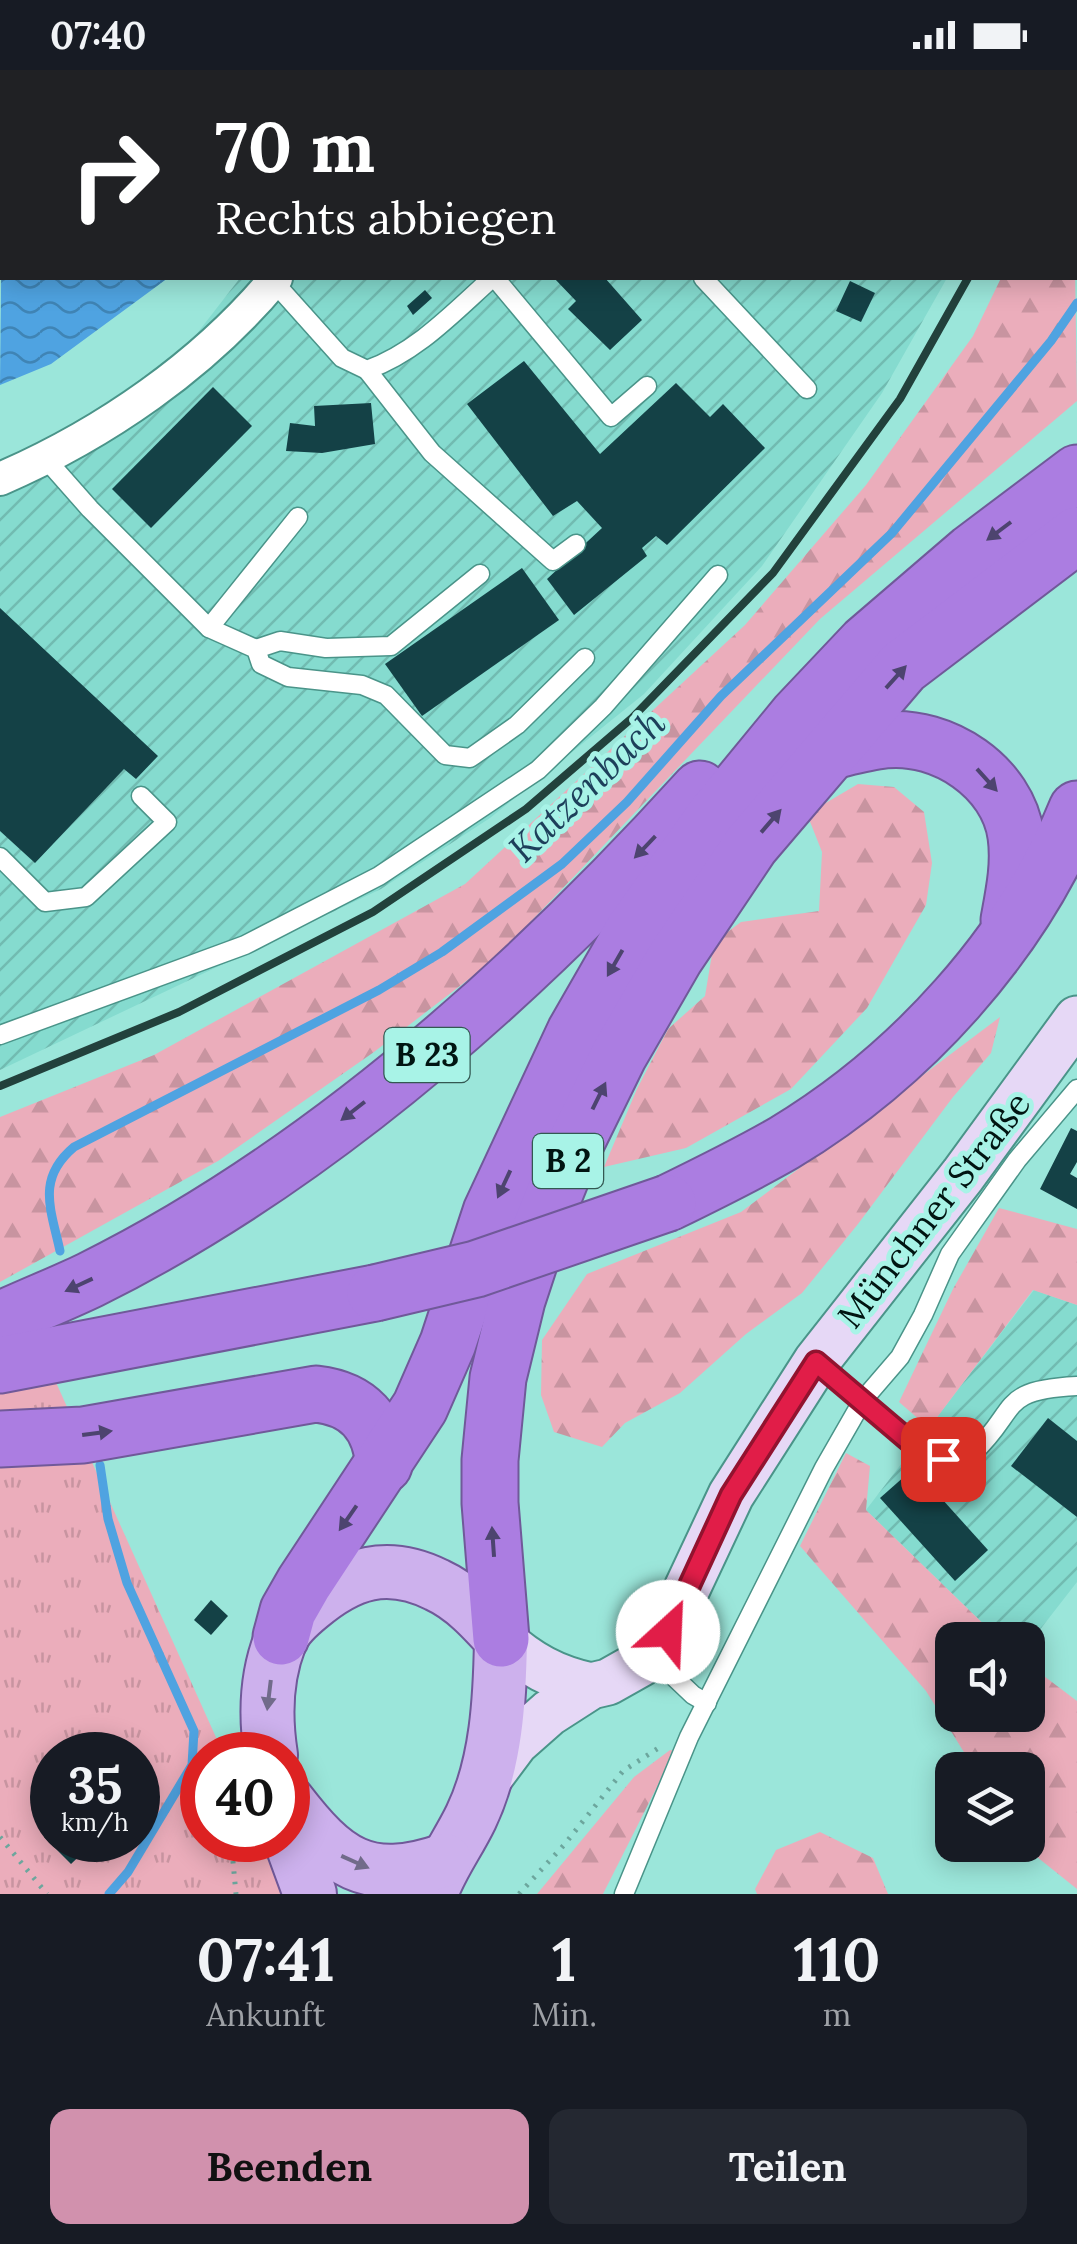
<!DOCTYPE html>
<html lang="de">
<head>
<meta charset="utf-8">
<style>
  body { margin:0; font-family:Lora,serif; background:#242831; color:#f1f3f6; height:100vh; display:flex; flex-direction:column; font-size:38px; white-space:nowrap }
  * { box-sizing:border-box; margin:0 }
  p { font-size:32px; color:#9ea1a6 }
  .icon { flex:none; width:55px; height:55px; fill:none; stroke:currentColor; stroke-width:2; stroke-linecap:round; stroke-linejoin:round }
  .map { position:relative; height:1824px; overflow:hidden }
  .sheet { display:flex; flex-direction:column; background:#171b24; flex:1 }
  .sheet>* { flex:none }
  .hud { position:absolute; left:0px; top:0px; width:1078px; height:210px; box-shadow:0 5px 25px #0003; background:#202124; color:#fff; overflow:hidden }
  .tools { position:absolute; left:935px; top:1552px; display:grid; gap:20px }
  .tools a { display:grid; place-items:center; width:110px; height:110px; border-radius:20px; background:#171b24; box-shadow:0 5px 25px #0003; font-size:50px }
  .speed { position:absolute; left:30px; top:1662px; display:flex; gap:20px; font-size:50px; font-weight:700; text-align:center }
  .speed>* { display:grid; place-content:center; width:130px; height:130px; border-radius:50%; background:#171b24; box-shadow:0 5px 25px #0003; line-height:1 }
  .speed small { font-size:25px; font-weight:400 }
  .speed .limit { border:15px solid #d22; background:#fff; color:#111 }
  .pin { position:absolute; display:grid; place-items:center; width:85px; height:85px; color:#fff; margin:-42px; border-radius:20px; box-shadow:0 5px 15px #0006 }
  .me { position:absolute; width:110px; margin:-55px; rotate:25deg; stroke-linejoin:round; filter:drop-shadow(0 0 8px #0008) }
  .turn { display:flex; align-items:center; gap:35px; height:210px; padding:0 50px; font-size:45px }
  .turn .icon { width:130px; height:130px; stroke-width:2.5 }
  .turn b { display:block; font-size:70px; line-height:85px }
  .eta { display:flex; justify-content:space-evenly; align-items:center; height:170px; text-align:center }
  .eta b { font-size:60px; font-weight:700; line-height:70px }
  .action { display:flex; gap:20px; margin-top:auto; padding:20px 50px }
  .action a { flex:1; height:115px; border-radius:20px; background:#d191ad; color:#111; font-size:40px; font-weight:700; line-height:115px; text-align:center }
  .action a+a { background:#242831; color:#f1f3f6 }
  .status { display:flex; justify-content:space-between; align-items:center; height:70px; padding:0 50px; background:#171b24; direction:ltr }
  .status svg { height:28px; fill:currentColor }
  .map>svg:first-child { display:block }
  .industrial { fill:url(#industrial-furrows) }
  .grass { fill:url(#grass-tufts); fill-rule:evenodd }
  .forest { fill:url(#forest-firs) }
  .water { fill:url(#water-waves) }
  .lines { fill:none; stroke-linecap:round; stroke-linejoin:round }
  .stream { stroke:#4fa3e1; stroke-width:9 }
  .building { fill:#144146 }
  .lane-casing { stroke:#4a9489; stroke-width:21 }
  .street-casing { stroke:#4a9489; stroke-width:36 }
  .secondary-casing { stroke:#4a9489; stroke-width:49 }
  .primary-casing { stroke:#705999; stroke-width:56 }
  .highway-casing { stroke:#705999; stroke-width:59 }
  .path { stroke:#6ca69d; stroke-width:5; stroke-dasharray:2.5 8; stroke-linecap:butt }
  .lane { stroke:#fff; stroke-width:18 }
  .street { stroke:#fff; stroke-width:32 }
  .secondary { stroke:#e6d8f6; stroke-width:45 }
  .primary { stroke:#cdb1ed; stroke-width:52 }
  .highway { stroke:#ab7de1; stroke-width:55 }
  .rail { stroke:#22413c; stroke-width:8 }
  .highway-bridge-casing { stroke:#705999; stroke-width:59; stroke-linecap:butt }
  .highway-bridge { stroke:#ab7de1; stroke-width:55 }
  .oneway { fill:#4d446f }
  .oneway2 { fill:#716b8a }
  .route-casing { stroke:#92132f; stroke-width:25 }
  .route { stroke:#e11d48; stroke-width:18 }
  .labels { text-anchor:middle; stroke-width:10; stroke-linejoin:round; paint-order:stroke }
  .shield { fill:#a8f3e7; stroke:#335852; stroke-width:2.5 }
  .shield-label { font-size:32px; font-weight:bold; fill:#011512 }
  .street-label { font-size:35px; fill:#011512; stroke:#a8f3e7 }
  .water-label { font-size:38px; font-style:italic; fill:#1d3f5a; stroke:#a8f3e7 }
</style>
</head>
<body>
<div class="status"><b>07:40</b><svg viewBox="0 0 49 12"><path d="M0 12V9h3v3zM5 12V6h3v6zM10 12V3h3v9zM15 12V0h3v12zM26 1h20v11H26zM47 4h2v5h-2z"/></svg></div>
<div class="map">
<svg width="1077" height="1824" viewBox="0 0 1077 1824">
  <defs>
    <pattern id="industrial-furrows" width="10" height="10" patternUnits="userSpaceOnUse" patternTransform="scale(2.5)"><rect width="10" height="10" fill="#85dbcf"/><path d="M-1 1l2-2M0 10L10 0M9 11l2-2" fill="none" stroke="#71bbb1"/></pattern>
    <pattern id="grass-tufts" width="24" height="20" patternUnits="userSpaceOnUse" patternTransform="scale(2.5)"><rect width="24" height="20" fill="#ebadbb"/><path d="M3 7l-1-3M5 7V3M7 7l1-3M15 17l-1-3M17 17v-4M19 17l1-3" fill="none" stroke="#c894a0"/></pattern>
    <pattern id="forest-firs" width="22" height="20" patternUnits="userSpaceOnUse" patternTransform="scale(2.5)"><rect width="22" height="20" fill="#ebadbb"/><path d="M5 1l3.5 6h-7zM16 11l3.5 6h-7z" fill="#c894a0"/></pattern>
    <pattern id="water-waves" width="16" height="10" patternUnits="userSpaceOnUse" patternTransform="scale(2.5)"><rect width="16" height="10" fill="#4fa3e1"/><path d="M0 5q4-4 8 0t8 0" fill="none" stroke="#3f84b5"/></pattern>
  </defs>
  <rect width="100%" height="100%" fill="#9be6da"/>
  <g class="industrial">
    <path d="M399 0H1048L397 2Z"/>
    <path d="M240 208H947L882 323 762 496 644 624 490 748 381 819 0 1000V398L22 389 185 279Z"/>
    <path d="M1034 1220 1077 1235V1512L1028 1575V1570H1000L866 1440Z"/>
  </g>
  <path class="grass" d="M36 1268 224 1685H202V1770H262L286 1824H0V1280ZM52 1685H138V1770H52Z"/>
  <g class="forest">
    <path d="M1075 198 1077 331 820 549 495 889 374 982 218 1091 0 1212V1047L154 985 465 814 745 555 866 415 973 266 1001 208H1075Z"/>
    <path d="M858 714 894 717 924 742 932 793 926 835 867 938 791 1019 686 1078 604 1097 637 1019 668 959 705 926 714 872 741 852 819 841 822 782 807 744Z"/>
    <path d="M1000 947 991 983 953 1027 858 1154 802 1223 746 1264 680 1323 625 1353 602 1377 554 1362 541 1325 542 1270 587 1204 741 1142Z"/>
    <path d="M999 1138 1077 1159V1235L1033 1220 929 1358 899 1332 953 1219Z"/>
    <path d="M846 1383 870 1396 866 1440 1000 1570H952V1645H1028V1594L1077 1631V1819L1022 1775H1028V1700H975L926 1621 800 1476Z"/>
    <path d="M670 1680 675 1681 603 1824H537L634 1707Z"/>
    <path d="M820 1762 873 1788 888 1824H757L755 1819 776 1780Z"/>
  </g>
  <g class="water">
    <path d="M169 0H365L166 2Z"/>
    <path d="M2 126V208H168L51 294 0 315Z"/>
  </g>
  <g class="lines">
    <g class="stream">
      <path d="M60 1181C51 1139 36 1109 74 1077L379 920 442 882 562 794 627 732 721 626 892 463 1051 271 1077 233"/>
      <path d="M100 1395 108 1449 127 1513 194 1661 192 1695 128 1802 109 1824"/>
    </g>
  </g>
  <g class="building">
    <path d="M554 208H605L642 250 610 280 568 239 576 231Z"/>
    <path d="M850 211 875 223 861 252 836 241Z"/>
    <path d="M425 220 432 228 413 245 407 236Z"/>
    <path d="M524 291 600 384 676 313 710 347 723 334 765 378 667 475 656 466 642 478 647 486 574 545 547 509 602 458 577 431 553 446 467 334Z"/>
    <path d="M213 317 252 356 151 458 112 419Z"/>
    <path d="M371 333 375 374 322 383 286 381 290 353 315 356 314 336Z"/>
    <path d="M522 498 559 550 422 646 385 594Z"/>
    <path d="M0 538 158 686 136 709 124 699 35 793 0 761Z"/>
    <path d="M1071 1058 1077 1061V1092L1070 1104 1077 1108V1139L1040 1119Z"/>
    <path d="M1048 1348 1077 1371V1447L1011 1396Z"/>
    <path d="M914 1398 988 1480 955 1511 880 1428Z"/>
    <path d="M211 1530 228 1546 211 1565 194 1550Z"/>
    <path d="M52 1759V1770H96L71 1794 44 1767Z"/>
  </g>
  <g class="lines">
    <defs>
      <g id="lane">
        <path d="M941 0 946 2"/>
        <path d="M691 2 694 0"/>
        <path d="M1040 2 1042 0"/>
        <path d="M495 208 611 347 647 316"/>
        <path d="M703 208 807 319"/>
        <path d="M273 211 342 288 367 300C417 282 453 243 492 208"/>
        <path d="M367 300 432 383 553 491 576 474"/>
        <path d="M45 388 90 439 209 558 256 579 261 594 288 607 362 615 386 625 445 685 470 688 517 655 585 588"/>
        <path d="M209 558 298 447"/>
        <path d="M256 579 280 571 326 578 391 576 480 504"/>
        <path d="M0 787 45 832 86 827 167 752 141 726"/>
        <path d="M0 965 245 875 379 806 538 700 603 637 718 505"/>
        <path d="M816 1292 921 1381 943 1389 973 1383C1020 1339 997 1320 1077 1316"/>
        <path d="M652 1586 693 1625 707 1633"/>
        <path d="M624 1824 689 1667 824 1398 863 1330 900 1287 923 1245 950 1184 1017 1090 1077 1019"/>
      </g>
      <g id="street">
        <path d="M899 0 904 2"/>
        <path d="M442 2 445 0"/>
        <path d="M1075 90 1077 92"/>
        <path d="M0 409C104 364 204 295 276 208"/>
      </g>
      <g id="secondary">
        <path d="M501 1569C529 1594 554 1608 591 1616"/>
        <path d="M483 1716 515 1673 549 1643 591 1616 608 1612 640 1594 661 1574 731 1425 816 1292 963 1105 1077 949"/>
      </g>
      <g id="primary">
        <path d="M271 1685C265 1647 266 1607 280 1571 285 1558 299 1545 310 1536 349 1503 387 1490 437 1515 463 1527 482 1548 501 1569 500 1628 497 1693 471 1747 458 1774 441 1796 431 1824"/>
        <path d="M288 1731C335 1792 366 1817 445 1790"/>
        <path d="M288 1764 310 1824"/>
      </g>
      <g id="highway">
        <path d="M832 681C849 677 867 672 885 670 943 664 1008 707 1016 766 1020 794 1014 823 1009 850"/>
        <path d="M668 1133C707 1114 746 1095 784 1073 910 997 1021 876 1077 739"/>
        <path d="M0 1250C30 1236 61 1224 90 1210 322 1095 527 910 700 719"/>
        <path d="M0 1295 375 1223"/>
        <path d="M0 1369 83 1365 316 1324C359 1329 380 1353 384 1395"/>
        <path d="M281 1567 288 1541 304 1513 420 1337 448 1273 491 1142 575 962 633 861 714 747 797 646 866 573 972 482 1077 403"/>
        <path d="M501 1569 490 1433V1390L498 1308 517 1230 540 1160 570 1085 619 985 675 888 751 775 903 597 1077 465"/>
      </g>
    </defs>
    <use href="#lane" class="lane-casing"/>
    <use href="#street" class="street-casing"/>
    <use href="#secondary" class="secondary-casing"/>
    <use href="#primary" class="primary-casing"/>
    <use href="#highway" class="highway-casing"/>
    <g class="path">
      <path d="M6 2 10 0"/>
      <path d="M0 7 2 5"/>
      <path d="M0 1767 47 1824"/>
      <path d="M231 1770 236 1824"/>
      <path d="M519 1824 564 1775 623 1701 660 1677"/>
    </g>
    <use href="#lane" class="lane"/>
    <use href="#street" class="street"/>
    <use href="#secondary" class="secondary"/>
    <use href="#primary" class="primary"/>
    <use href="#highway" class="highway"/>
    <g class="rail">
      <path d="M1075 3 1076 0"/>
      <path d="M0 1016 179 942 373 842 526 739 632 648 773 503 900 329 968 208"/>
    </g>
    <defs>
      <path id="highway-bridge" d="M375 1223 476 1199 668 1133"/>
    </defs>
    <use href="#highway-bridge" class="highway-bridge-casing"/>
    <use href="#highway-bridge" class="highway-bridge"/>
  </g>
  <defs><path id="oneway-solid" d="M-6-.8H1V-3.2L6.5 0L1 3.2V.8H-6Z" transform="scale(2.5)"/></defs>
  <g class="oneway">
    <use href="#oneway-solid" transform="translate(999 461) rotate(143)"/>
    <use href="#oneway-solid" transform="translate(896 607) rotate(-48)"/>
    <use href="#oneway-solid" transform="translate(987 710) rotate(48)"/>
    <use href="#oneway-solid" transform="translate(771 751) rotate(-49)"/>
    <use href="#oneway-solid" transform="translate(645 777) rotate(134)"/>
    <use href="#oneway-solid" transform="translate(615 893) rotate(120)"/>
    <use href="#oneway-solid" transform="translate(599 1026) rotate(-64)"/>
    <use href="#oneway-solid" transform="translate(353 1041) rotate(142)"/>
    <use href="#oneway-solid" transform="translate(504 1114) rotate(115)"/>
    <use href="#oneway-solid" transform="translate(79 1215) rotate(155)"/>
    <use href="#oneway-solid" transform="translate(97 1363) rotate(-8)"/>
    <use href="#oneway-solid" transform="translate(348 1448) rotate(125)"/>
    <use href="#oneway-solid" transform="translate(493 1472) rotate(-94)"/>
  </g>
  <g class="oneway2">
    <use href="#oneway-solid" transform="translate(269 1625) rotate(97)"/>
    <use href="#oneway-solid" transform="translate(355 1792) rotate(24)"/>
  </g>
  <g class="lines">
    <defs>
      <path id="route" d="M668 1562 731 1425 816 1292 921 1381 943 1389"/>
    </defs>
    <use href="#route" class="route-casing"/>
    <use href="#route" class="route"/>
  </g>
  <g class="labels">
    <g class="shield">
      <rect x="384.5" y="958" width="85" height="54" rx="8"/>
      <rect x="533" y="1064" width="70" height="54" rx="8"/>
    </g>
    <g class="shield-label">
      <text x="427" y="996">B 23</text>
      <text x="568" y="1102">B 2</text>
    </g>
    <g class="street-label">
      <text transform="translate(934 1140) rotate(-52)" y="12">Münchner Straße</text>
    </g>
    <g class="water-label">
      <text transform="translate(587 716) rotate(-44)" y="13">Katzenbach</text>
    </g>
  </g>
</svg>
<div class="tools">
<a><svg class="icon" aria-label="sound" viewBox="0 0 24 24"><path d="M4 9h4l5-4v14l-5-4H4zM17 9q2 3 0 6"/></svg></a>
<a><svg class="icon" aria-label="layers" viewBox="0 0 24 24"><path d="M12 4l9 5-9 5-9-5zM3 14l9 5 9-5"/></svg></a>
</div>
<div class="speed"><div>35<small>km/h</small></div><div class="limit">40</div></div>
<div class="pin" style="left:943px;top:1389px;background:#d93025"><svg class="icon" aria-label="arrive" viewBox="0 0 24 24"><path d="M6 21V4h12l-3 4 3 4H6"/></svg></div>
<svg class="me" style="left:668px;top:1562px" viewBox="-20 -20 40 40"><circle r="19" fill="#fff"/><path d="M0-13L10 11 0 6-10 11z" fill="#e11d48"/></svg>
<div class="hud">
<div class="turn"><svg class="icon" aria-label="right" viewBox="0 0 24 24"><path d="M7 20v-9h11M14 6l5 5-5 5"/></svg><div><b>70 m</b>Rechts abbiegen</div></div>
</div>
</div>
<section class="sheet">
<div class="eta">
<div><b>07:41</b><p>Ankunft</p></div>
<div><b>1</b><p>Min.</p></div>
<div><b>110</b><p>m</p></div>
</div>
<div class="action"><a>Beenden</a><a>Teilen</a></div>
</section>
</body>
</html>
